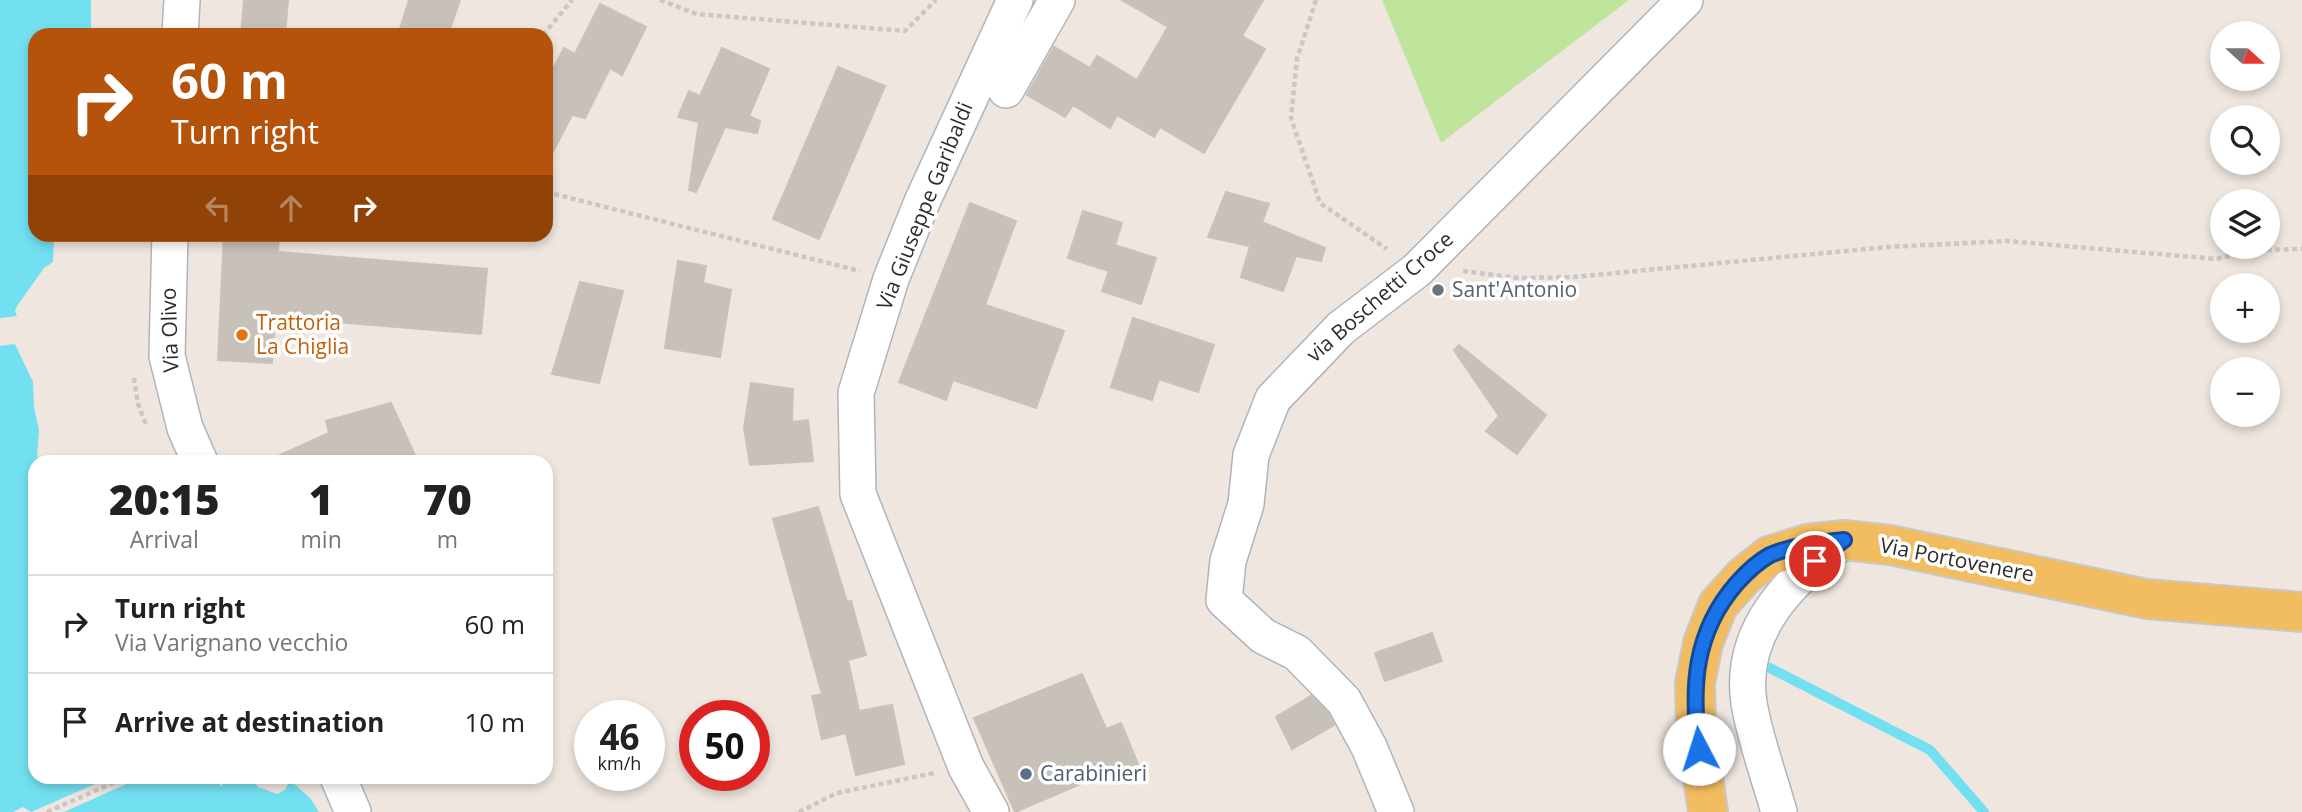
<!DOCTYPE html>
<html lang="en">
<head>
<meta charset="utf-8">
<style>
  body { margin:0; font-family:"Open Sans",sans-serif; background:#f2f2f2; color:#222; height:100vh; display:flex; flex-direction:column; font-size:26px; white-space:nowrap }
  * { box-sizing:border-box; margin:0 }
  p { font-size:23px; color:#767676 }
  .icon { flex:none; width:38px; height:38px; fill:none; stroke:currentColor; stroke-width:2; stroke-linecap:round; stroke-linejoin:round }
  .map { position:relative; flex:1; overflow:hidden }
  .side { position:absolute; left:28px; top:455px; width:525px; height:329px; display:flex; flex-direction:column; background:#fff; border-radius:21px; box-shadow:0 4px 10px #0003 }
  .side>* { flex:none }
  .guide { position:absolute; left:28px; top:28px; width:525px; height:214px; border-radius:21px; box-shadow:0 4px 10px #0003; background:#b45309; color:#fff; overflow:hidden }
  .needle { width:46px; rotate:111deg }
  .tools { position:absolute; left:2210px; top:21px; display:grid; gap:14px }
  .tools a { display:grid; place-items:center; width:70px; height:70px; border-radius:50%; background:#fff; box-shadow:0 4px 10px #0003; font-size:35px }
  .speed { position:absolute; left:574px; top:700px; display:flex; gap:14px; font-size:35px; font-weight:700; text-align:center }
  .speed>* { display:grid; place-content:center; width:91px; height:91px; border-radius:50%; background:#fff; box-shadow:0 4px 10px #0003; line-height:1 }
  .speed small { font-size:18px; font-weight:400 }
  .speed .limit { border:10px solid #d22; background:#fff; color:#111 }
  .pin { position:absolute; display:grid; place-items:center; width:60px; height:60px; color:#fff; margin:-30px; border:4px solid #fff; border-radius:50%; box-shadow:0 2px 7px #0007 }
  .me { position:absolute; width:77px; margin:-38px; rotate:355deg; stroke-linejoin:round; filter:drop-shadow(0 0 5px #0008) }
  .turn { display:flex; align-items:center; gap:24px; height:147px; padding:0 28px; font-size:32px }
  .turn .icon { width:91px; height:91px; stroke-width:2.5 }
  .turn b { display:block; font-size:49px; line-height:60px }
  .lanes { display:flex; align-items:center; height:66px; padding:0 28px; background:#0003; justify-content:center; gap:35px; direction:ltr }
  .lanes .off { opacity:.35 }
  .eta { display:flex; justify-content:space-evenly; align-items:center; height:119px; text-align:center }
  .eta b { font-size:42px; font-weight:800; line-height:49px }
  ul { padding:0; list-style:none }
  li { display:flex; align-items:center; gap:21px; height:98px; padding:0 28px; border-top:2px solid #e0e0e0 }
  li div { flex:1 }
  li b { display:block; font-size:26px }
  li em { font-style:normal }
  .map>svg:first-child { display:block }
  .green { fill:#bfe59c }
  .water { fill:#72e0f0 }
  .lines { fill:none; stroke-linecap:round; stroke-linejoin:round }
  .stream { stroke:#72e0f0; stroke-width:10 }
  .building { fill:#c7c1ba; stroke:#cac1b8; stroke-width:2 }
  .minor-casing { stroke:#afb4bd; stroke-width:38 }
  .major-casing { stroke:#c8c8c8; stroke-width:42 }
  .path { stroke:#c8c8c8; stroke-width:4.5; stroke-dasharray:5 3.5; stroke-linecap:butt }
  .minor { stroke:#fff; stroke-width:35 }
  .major { stroke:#f2bc60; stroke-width:38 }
  .route-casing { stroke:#114b97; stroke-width:18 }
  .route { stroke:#1a73e8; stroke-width:12 }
  .worship-dot { fill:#6b7280; stroke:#fff; stroke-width:2.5 }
  .food-dot { fill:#e8710a; stroke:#fff; stroke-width:2.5 }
  .service-dot { fill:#5c6f8a; stroke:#fff; stroke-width:2.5 }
  .labels { text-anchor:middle; stroke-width:7; stroke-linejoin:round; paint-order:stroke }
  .street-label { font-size:21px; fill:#2d2d2d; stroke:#fff }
  .worship-label { font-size:21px; fill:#5b616d; stroke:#fff; text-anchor:start }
  .food-label { font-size:21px; fill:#c56008; stroke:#fff; text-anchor:start }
  .service-label { font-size:21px; fill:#4e5e75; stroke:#fff; text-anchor:start }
</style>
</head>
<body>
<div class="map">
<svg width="2302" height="812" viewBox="0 0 2302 812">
  <rect width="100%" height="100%" fill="#eee6df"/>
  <path class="green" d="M1382 0H1629L1441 143Z"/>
  <g class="water">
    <path d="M0 0H91V35H35V73L29 74V96H35V234L54 235 53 262 44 268 17 306 15 311 17 316 0 318Z"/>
    <path d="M15 344 33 382 34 407 39 430 37 456 40 462H35V777H111L31 812 23 807 13 812H0V346Z"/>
    <path d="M142 777H213L221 786 231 777H251L258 787 277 794 285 790 290 780 311 799 319 812H64Z"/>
  </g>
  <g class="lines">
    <path class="stream" d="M1770 668 1930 750 1984 812"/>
  </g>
  <g class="building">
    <path d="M244 0H288L285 35H241Z"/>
    <path d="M409 0H460L448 35H398Z"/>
    <path d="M1122 0H1263L1242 36 1265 49 1204 153 1160 127 1154 137 1117 115 1110 128 1073 105 1065 117 1027 95 1054 47 1090 68 1097 56 1137 80 1168 27Z"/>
    <path d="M600 4 646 27 622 75 610 68 585 118 572 115 546 165V83L564 48 575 54Z"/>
    <path d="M722 48 769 69 749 116 760 121 757 133 725 127 696 192 689 190 699 122 678 117 689 91 700 96Z"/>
    <path d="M838 67 885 86 819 239 773 219Z"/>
    <path d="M1226 192 1269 204 1262 222 1325 248 1321 261 1296 256 1283 291 1241 277 1250 246 1208 237Z"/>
    <path d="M970 203 1016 221 985 305 1064 331 1036 408 953 380 946 400 899 382Z"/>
    <path d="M1083 211 1122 223 1115 245 1156 258 1141 304 1102 291 1109 271 1068 258Z"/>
    <path d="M224 234H279L278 252 487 269 481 334 275 317 272 363 218 360Z"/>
    <path d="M678 261 706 266 703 283 731 290 720 357 665 348Z"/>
    <path d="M580 282 623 291 599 383 552 374Z"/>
    <path d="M1133 318 1214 345 1198 392 1159 379 1152 400 1111 387Z"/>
    <path d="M1459 345 1546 415 1517 454 1486 431 1499 416 1454 350Z"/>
    <path d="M751 383 793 389 792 422 808 420 813 461 750 465 744 428Z"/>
    <path d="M391 403 418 462H265L329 433 326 421Z"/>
    <path d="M818 507 847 602 851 601 866 655 848 660 859 711 892 705 904 764 856 775 846 733 822 739 812 696 822 694 773 519Z"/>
    <path d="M1432 633 1442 661 1385 681 1375 653Z"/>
    <path d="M1082 674 1106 729 1121 723 1138 764 1092 784 1090 780 1015 812 974 718Z"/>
    <path d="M1311 696 1328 713 1334 725 1292 749 1276 717Z"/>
  </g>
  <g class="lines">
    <defs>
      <g id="minor">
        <path d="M180 35 182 0"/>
        <path d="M1006 90 1057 0"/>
        <path d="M170 234 167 356 185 428 200 462"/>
        <path d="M338 777 353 812"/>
        <path d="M991 812 966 767 858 494 856 393 891 279 922 202 1015 0"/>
        <path d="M1396 812 1369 747 1344 701 1297 653 1263 636 1224 600 1228 561 1246 504 1251 455 1273 399 1341 328 1417 270 1685 0"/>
        <path d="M1779 812C1769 776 1755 739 1749 703 1738 630 1791 579 1844 540"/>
      </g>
      <path id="major" d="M1708 812 1696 728 1695 683 1703 643 1718 605 1743 577 1769 556 1807 544 1844 540 1890 545 2147 599 2302 612"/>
    </defs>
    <use href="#minor" class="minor-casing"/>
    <use href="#major" class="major-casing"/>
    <g class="path">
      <path d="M660 0 697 14 905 31 936 0"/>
      <path d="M1316 0 1297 59 1291 118 1320 203 1387 249"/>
      <path d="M543 35 572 0"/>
      <path d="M546 192 860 271"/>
      <path d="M1463 271 1518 278 1574 277 1887 247 2007 241 2216 259 2256 250 2302 249"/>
      <path d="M134 378 138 404 147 427"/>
      <path d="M47 812 127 777"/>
      <path d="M799 812 837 793 934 773"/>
    </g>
    <use href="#minor" class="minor"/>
    <use href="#major" class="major"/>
  </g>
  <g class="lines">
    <defs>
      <path id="route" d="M1699 749C1691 687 1694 632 1737 583 1746 573 1759 561 1770 555 1793 545 1819 543 1844 540L1815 561"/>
    </defs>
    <use href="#route" class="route-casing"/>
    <use href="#route" class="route"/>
  </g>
  <circle class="worship-dot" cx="1438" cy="290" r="7"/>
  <circle class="food-dot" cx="242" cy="335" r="7"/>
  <circle class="service-dot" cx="1026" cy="774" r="7"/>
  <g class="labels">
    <g class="street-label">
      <text transform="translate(925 206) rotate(-68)" y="7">Via Giuseppe Garibaldi</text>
      <text transform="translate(1380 297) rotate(-41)" y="7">via Boschetti Croce</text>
      <text transform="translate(170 330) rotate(-92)" y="7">Via Olivo</text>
      <text transform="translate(1957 560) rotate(11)" y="7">Via Portovenere</text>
    </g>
    <g class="worship-label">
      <text x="1452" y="297">Sant'Antonio</text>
    </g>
    <g class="food-label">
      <text x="256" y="330">Trattoria<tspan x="256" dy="24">La Chiglia</tspan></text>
    </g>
    <g class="service-label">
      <text x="1040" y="781">Carabinieri</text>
    </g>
  </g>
</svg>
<div class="tools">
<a><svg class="needle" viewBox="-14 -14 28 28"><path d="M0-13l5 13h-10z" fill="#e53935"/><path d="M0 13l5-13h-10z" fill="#767676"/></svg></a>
<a><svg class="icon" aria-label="search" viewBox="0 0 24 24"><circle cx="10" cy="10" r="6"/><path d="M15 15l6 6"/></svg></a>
<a><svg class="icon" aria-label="layers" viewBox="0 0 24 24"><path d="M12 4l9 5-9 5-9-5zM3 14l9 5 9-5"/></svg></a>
<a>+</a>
<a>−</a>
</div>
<div class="speed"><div>46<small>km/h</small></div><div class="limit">50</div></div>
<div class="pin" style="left:1815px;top:561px;background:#d93025"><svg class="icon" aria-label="arrive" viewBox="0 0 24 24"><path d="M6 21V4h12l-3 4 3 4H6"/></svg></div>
<svg class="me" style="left:1699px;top:749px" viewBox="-20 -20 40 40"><circle r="19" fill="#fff"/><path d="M0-13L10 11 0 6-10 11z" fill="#1a73e8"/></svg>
<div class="guide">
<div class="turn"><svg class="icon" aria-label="right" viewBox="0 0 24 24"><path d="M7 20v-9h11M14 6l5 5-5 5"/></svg><div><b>60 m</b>Turn right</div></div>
<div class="lanes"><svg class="icon off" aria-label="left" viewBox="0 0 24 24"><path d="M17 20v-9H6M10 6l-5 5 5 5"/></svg><svg class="icon off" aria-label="ahead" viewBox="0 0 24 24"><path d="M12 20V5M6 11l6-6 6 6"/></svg><svg class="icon" aria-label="right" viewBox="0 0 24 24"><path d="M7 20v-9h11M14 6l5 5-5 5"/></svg></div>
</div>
<section class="side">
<div class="eta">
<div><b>20:15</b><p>Arrival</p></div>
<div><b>1</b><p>min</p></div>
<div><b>70</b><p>m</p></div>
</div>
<ul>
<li><svg class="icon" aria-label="right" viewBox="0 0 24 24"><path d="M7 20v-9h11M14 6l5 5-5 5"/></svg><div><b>Turn right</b><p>Via Varignano vecchio</p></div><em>60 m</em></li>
<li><svg class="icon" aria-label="arrive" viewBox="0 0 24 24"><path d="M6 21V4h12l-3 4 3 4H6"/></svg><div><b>Arrive at destination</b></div><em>10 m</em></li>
</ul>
</section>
</div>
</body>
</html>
